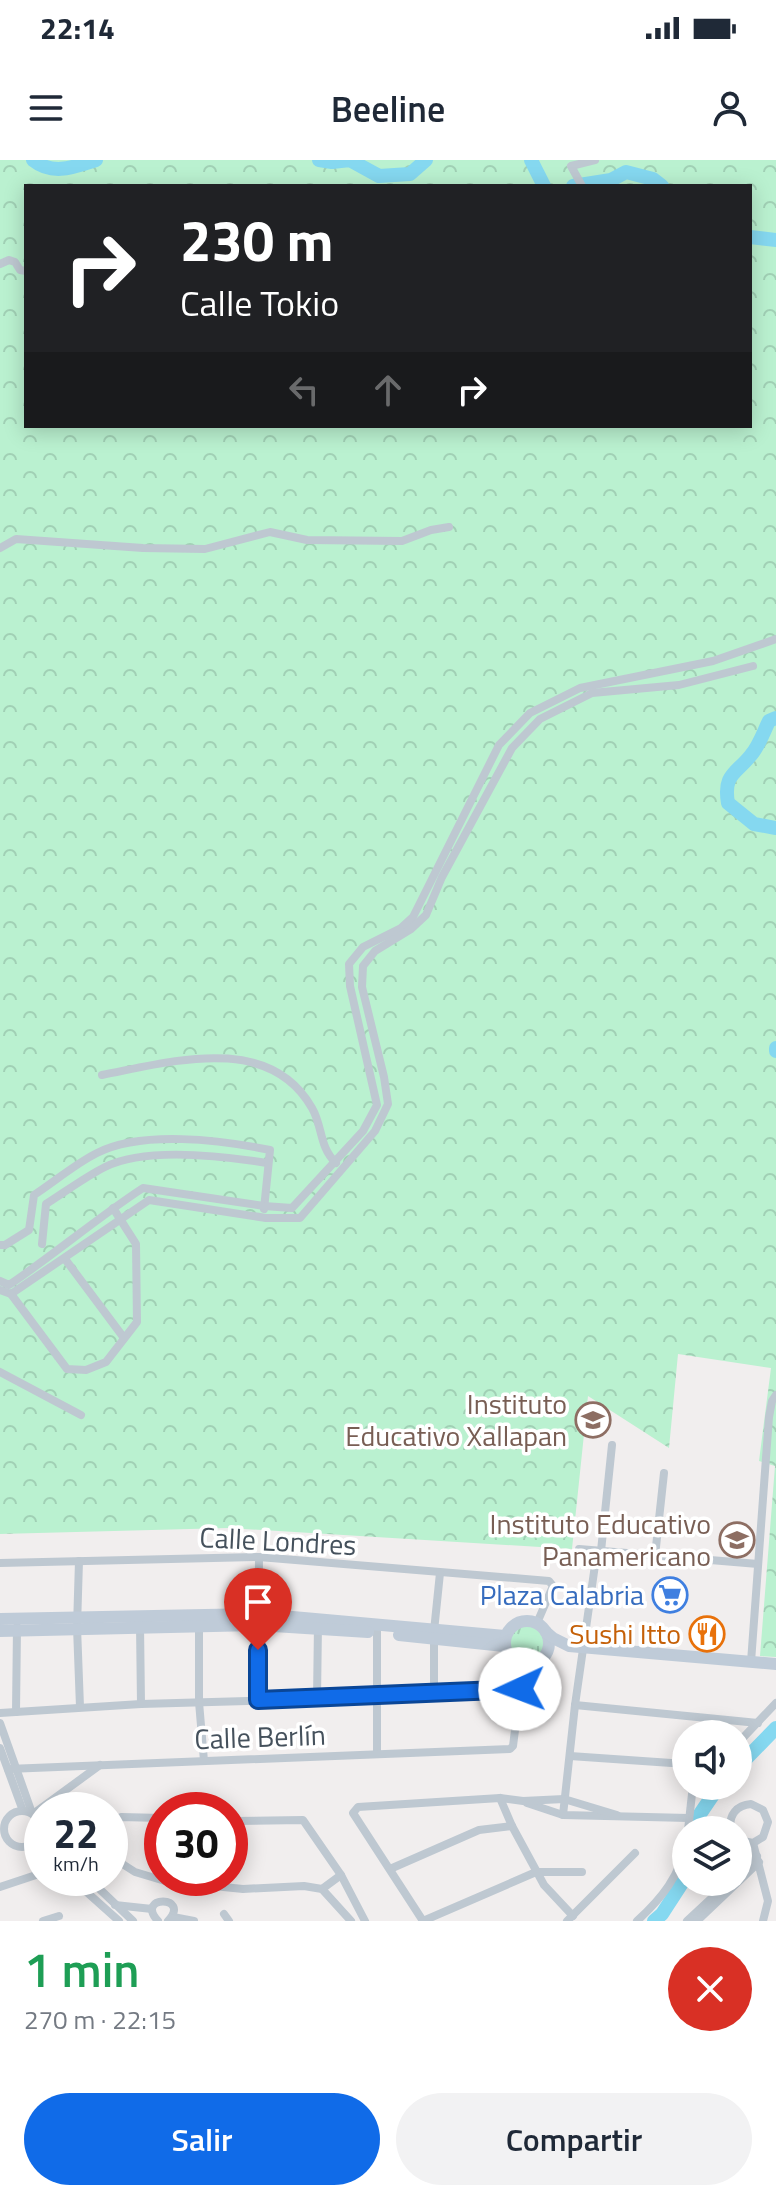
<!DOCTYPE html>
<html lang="es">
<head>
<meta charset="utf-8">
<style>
  body { margin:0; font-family:"Titillium Web",sans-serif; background:#f2f2f3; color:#1f2937; height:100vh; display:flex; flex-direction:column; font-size:30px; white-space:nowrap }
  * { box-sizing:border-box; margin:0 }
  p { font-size:26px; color:#747a83 }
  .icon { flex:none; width:44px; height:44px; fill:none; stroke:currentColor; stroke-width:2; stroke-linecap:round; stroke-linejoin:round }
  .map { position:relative; height:1761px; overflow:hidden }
  .sheet { display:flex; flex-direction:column; background:#fff; flex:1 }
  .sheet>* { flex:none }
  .top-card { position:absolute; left:24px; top:24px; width:728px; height:244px; border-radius:0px; box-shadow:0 4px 20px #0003; background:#202124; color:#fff; overflow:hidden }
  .fabs { position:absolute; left:672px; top:1560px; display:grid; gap:16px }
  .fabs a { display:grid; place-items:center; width:80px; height:80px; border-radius:50%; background:#fff; box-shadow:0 4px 20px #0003; font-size:40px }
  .speed { position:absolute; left:24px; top:1632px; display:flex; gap:16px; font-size:40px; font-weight:700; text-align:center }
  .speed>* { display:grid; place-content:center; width:104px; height:104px; border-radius:50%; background:#fff; box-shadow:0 4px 20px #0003; line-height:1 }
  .speed small { font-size:20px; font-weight:400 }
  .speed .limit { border:12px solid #d22; background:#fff; color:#111 }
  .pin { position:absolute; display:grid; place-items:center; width:68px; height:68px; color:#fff; margin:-82px -34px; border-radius:50% 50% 50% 0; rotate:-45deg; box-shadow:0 0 8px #0007 }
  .pin .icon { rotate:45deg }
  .me { position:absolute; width:88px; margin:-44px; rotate:268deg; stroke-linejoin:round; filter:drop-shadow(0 0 6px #0008) }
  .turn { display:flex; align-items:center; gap:28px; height:168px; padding:0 24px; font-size:36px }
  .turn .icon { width:104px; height:104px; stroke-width:2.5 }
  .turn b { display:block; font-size:56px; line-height:68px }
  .lanes { display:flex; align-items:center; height:76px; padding:0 24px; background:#0003; justify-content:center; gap:40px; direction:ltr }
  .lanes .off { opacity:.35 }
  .round { display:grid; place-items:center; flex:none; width:84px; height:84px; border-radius:42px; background:#f2f2f3 }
  .headline { display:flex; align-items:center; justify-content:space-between; height:136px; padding:0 24px }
  h1 { font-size:48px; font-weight:600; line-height:60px; color:#1e9e55 }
  .action { display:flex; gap:16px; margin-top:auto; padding:16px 24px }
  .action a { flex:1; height:92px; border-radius:48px; background:#106be8; color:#fff; font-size:32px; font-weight:600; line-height:92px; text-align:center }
  .action a+a { background:#f2f2f3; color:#1f2937 }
  .status { display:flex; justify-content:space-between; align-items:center; height:56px; padding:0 40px; background:#fff; direction:ltr }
  .status svg { height:22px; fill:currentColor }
  header { display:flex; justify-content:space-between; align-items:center; height:104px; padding:0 24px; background:#fff; font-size:36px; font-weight:600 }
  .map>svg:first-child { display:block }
  .grass { fill:url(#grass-tufts) }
  .forest { fill:url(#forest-crowns); fill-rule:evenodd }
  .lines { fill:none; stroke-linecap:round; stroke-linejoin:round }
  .river { stroke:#85d8f0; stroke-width:14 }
  .street { stroke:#bec8d1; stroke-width:8 }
  .secondary { stroke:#bfcbd8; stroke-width:12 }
  .route-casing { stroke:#0a4697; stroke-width:20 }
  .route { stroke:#106be8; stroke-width:14 }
  .labels { text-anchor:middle; stroke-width:7; stroke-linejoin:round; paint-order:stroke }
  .education-label { font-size:28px; fill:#785e54; stroke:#fff; text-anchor:end }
  .street-label { font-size:28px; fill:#45515c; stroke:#fff }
  .shop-label { font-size:28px; fill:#366cbe; stroke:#fff; text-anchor:end }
  .food-label { font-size:28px; fill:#c56008; stroke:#fff; text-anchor:end }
</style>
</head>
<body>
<div class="status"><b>22:14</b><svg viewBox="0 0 49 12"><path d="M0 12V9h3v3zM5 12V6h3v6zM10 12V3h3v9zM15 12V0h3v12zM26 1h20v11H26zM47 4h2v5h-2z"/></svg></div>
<header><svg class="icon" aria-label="menu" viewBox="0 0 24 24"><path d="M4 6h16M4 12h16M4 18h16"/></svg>Beeline<svg class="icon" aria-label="person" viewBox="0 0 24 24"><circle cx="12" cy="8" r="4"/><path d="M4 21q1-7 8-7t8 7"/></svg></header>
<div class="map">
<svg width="776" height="1761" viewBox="0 0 776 1761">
  <defs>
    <pattern id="grass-tufts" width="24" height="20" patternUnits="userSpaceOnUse" patternTransform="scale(2)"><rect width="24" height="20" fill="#baf1d0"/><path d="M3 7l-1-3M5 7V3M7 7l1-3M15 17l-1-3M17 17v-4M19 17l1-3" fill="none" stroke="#a1d0b5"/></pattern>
    <pattern id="forest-crowns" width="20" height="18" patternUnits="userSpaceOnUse" patternTransform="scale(2)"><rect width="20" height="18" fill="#baf1d0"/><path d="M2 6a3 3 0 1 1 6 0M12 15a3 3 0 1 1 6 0" fill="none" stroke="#a1d0b5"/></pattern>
  </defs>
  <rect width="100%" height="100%" fill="#f1eeee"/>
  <circle class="grass" cx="528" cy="1482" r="18"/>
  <path class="forest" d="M0 0H776V1497L760 1496 775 1306 759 1301 771 1208 678 1194 669 1288 588 1236 572 1389 228 1368 0 1374ZM26 26H750V266H26Z"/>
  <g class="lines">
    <g class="river">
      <path d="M33 0C53 16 74 7 96 0"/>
      <path d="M319 0 332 2 350 0 379 16 410 14 426 0"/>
      <path d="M531 0 544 26"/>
      <path d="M573 26 611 20 626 12 653 19 662 26"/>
      <path d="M750 77 776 80"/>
      <path d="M776 558 769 561C764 571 759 586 751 595 736 614 723 614 728 643L754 664 776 668"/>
      <path d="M776 888V891"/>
      <path d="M738 1607 776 1568"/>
      <path d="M697 1670 700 1654 719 1626"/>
      <path d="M654 1761 662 1754 686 1717"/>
    </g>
    <g class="street">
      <path d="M582 26 571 6 595 0"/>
      <path d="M0 104 9 100 15 102 20 110 26 111"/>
      <path d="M0 388 16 379 143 388 205 389 270 372 307 380 402 381 431 370 449 367"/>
      <path d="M102 915C170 902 269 872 312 948 323 967 319 987 336 1003"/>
      <path d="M42 1084 46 1044C65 1032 85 1017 105 1007 145 987 223 996 267 1003"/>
      <path d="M0 1085H5L29 1070 34 1035C54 1022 75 1004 97 993 142 970 221 980 270 990L264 1049"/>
      <path d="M65 1099 124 1178"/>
      <path d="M0 1121 9 1125C55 1094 97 1058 143 1028L264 1046 292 1048 363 971 377 945 350 826 349 804 363 787 401 768 413 757 499 585 530 553 580 528 713 501 776 479"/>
      <path d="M0 1130 11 1134 149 1040 266 1058H300L375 971 388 944 384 917 362 827 363 806 375 791 411 769 426 755 442 717 512 588 540 559 592 533 679 525 753 506"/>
      <path d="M11 1134 67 1209 86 1210 106 1202 137 1162 136 1084 113 1048"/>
      <path d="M0 1212 81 1255"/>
      <path d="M579 1389 758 1404"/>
      <path d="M601 1391 612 1285"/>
      <path d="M655 1396 664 1313"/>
      <path d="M79 1401 77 1467 80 1547"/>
      <path d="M0 1403 259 1397 549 1421 553 1426 537 1463"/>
      <path d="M199 1462V1542L204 1601"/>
      <path d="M140 1465 141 1544"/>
      <path d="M751 1502 769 1257 772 1241 776 1235"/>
      <path d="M434 1532V1471L440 1413"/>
      <path d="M317 1539 318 1464"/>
      <path d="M258 1540 259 1397"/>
      <path d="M575 1545 758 1563"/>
      <path d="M16 1552 17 1467"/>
      <path d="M0 1553 141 1544 317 1539 520 1529"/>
      <path d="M0 1563 32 1653"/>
      <path d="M738 1583 776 1543"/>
      <path d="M0 1588 23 1651"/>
      <path d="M377 1594V1465"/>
      <path d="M570 1596 686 1604"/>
      <path d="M8 1609 510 1589 513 1586 523 1506"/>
      <path d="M500 1638 512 1666 544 1725 573 1756"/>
      <path d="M527 1643 563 1655 689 1658"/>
      <circle cx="22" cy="1669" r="18"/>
      <path d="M33 1654 100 1605"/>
      <path d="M563 1655 575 1545 596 1398"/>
      <path d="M230 1661 303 1660 341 1715 365 1761"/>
      <path d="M110 1664 121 1657 162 1658"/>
      <path d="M688 1670 692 1634 696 1626"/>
      <path d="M731 1670C728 1655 737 1645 751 1644L763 1650 768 1662 763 1677 753 1683 738 1680"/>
      <path d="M753 1683 768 1741 763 1761"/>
      <path d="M29 1685 42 1694"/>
      <path d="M110 1696 135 1712 165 1721 243 1729 304 1726 322 1729 351 1761"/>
      <path d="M390 1709 479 1670 512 1666"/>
      <path d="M738 1713 757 1696"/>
      <path d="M71 1718 119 1761"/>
      <path d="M88 1718 133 1761"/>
      <path d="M0 1727 42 1713"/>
      <path d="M322 1729 341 1715"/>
      <path d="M115 1745 152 1749"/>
      <path d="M224 1754 229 1761"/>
      <path d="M173 1757 194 1761"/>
      <path d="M43 1761 59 1756"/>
      <path d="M158 1761C134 1735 192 1735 168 1761"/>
      <path d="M423 1761 353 1653 358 1647 500 1638 523 1641 564 1639 617 1655"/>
      <path d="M423 1761 536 1712H582"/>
      <path d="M567 1761 635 1693"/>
      <path d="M637 1761C661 1739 681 1715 686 1682"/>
      <path d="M687 1761 729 1722"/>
      <path d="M697 1761 759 1702"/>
    </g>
    <g class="secondary">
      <path d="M0 1459 259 1454 505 1476"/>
      <circle cx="527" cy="1483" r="22"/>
      <path d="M0 1471 258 1465 368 1472"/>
      <path d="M546 1472 553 1478 569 1486 776 1504"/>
      <path d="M399 1475 504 1486"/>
    </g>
  </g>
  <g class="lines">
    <defs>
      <path id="route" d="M258 1490V1540L520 1529"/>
    </defs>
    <use href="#route" class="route-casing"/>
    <use href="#route" class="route"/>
  </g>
  <defs>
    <symbol id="school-ring" viewBox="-11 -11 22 22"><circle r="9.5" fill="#fff" stroke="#8d6e63" stroke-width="1.5"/><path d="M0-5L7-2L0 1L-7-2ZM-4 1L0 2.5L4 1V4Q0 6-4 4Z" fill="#8d6e63"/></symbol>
    <symbol id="supermarket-ring" viewBox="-11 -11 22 22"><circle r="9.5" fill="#fff" stroke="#3f7fe0" stroke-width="1.5"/><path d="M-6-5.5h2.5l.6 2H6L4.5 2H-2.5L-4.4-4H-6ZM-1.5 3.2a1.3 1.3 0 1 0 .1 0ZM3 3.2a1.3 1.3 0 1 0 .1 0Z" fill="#3f7fe0"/></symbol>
    <symbol id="restaurant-ring" viewBox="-11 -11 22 22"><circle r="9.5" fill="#fff" stroke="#e8710a" stroke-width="1.5"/><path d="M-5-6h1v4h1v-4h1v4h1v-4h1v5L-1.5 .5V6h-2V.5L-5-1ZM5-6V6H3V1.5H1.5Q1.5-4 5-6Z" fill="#e8710a"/></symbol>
  </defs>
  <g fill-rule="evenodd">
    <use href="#school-ring" x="573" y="1240" width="40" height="40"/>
    <use href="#school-ring" x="717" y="1360" width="40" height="40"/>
    <use href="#supermarket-ring" x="650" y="1415" width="40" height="40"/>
    <use href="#restaurant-ring" x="687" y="1454" width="40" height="40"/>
  </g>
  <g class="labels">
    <g class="education-label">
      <text x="567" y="1254">Instituto<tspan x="567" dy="32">Educativo Xallapan</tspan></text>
      <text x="711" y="1374">Instituto Educativo<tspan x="711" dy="32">Panamericano</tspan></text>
    </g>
    <g class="street-label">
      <text transform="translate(278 1381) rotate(3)" y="10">Calle Londres</text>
      <text transform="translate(260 1577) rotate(-2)" y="10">Calle Berlín</text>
    </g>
    <g class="shop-label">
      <text x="644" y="1445">Plaza Calabria</text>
    </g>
    <g class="food-label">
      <text x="681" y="1484">Sushi Itto</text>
    </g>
  </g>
</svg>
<div class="fabs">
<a><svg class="icon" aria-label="sound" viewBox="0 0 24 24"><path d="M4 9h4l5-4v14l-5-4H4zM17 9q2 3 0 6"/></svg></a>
<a><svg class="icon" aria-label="layers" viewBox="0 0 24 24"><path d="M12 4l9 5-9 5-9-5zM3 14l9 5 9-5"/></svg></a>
</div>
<div class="speed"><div>22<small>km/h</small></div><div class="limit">30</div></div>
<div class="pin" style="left:258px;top:1490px;background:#d93025"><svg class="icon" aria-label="arrive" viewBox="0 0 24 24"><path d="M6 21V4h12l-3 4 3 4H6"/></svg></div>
<svg class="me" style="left:520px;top:1529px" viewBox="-20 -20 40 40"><circle r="19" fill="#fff"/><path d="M0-13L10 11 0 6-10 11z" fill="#106be8"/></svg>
<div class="top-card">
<div class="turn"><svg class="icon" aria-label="right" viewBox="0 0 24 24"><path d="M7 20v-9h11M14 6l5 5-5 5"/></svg><div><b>230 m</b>Calle Tokio</div></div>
<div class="lanes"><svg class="icon off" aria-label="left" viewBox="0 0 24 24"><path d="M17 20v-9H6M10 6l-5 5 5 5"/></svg><svg class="icon off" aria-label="ahead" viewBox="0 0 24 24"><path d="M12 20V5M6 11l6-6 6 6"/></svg><svg class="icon" aria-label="right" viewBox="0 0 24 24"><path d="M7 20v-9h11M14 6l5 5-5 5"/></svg></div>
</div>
</div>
<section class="sheet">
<div class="headline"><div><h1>1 min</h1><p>270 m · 22:15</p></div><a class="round" style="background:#d93025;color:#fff"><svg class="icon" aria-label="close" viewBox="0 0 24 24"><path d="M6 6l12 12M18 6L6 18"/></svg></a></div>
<div class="action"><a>Salir</a><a>Compartir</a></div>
</section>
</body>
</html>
